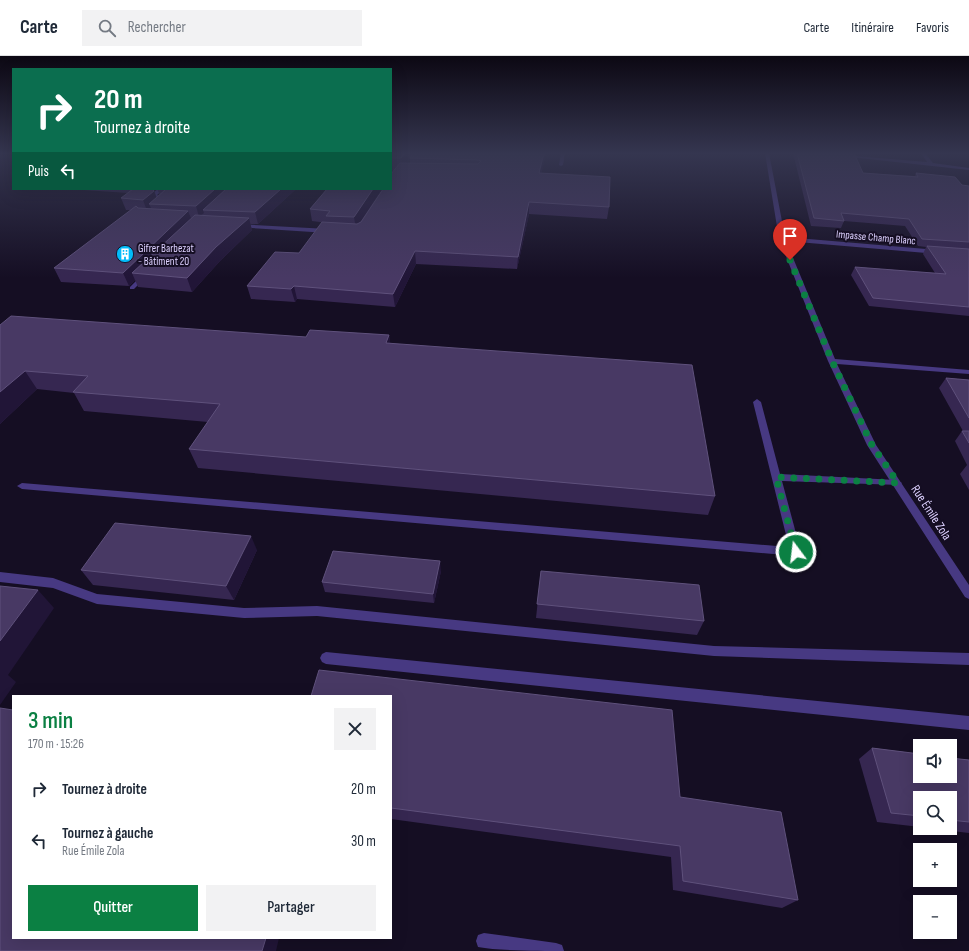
<!DOCTYPE html>
<html lang="fr">
<head>
<meta charset="utf-8">
<style>
  body { margin:0; font-family:"Sofia Sans Condensed",sans-serif; background:#f2f2f3; color:#1f2937; height:100vh; display:flex; flex-direction:column; font-size:15px; white-space:nowrap }
  * { box-sizing:border-box; margin:0 }
  p { font-size:13px; color:#747a83 }
  .icon { flex:none; width:22px; height:22px; fill:none; stroke:currentColor; stroke-width:2; stroke-linecap:round; stroke-linejoin:round }
  .map { position:relative; flex:1; overflow:hidden }
  .side { position:absolute; left:12px; top:639px; width:380px; height:244px; display:flex; flex-direction:column; background:#fff; border-radius:0px; box-shadow:0 4px 16px #0002 }
  .side>* { flex:none }
  .guide { position:absolute; left:12px; top:12px; width:380px; height:122px; border-radius:0px; box-shadow:0 4px 16px #0002; background:#0b6e4f; color:#fff; overflow:hidden }
  .tools { position:absolute; left:913px; top:683px; display:grid; gap:8px }
  .tools a { display:grid; place-items:center; width:44px; height:44px; border-radius:0px; background:#fff; box-shadow:0 4px 16px #0002; font-size:20px }
  .pin { position:absolute; display:grid; place-items:center; width:34px; height:34px; color:#fff; margin:-41px -17px; border-radius:50% 50% 50% 0; rotate:-45deg; box-shadow:0 0 4px #0007 }
  .pin .icon { rotate:45deg }
  .me { position:absolute; width:44px; margin:-22px; rotate:345deg; stroke-linejoin:round; filter:drop-shadow(0 0 3px #0008) }
  .turn { display:flex; align-items:center; gap:14px; height:84px; padding:0 16px; font-size:18px }
  .turn .icon { width:52px; height:52px; stroke-width:2.5 }
  .turn b { display:block; font-size:28px; line-height:34px }
  .then { display:flex; align-items:center; height:38px; padding:0 16px; background:#0003; gap:8px; font-size:15px }
  .round { display:grid; place-items:center; flex:none; width:42px; height:42px; border-radius:0px; background:#f2f2f3 }
  .head { display:flex; align-items:center; justify-content:space-between; height:68px; padding:0 16px }
  h1 { font-size:24px; font-weight:600; line-height:30px; color:#0b8043 }
  .cta { display:flex; gap:8px; margin-top:auto; padding:8px 16px }
  .cta a { flex:1; height:46px; border-radius:0px; background:#0b8043; color:#fff; font-size:16px; font-weight:600; line-height:46px; text-align:center }
  .cta a+a { background:#f2f2f3; color:#1f2937 }
  ul { padding:0; list-style:none }
  li { display:flex; align-items:center; gap:12px; height:52px; padding:0 16px }
  li div { flex:1 }
  li b { display:block; font-size:15px }
  li em { font-style:normal }
  header { display:flex; align-items:center; gap:24px; box-sizing:border-box; height:56px; padding:0 20px; background:#fff; border-bottom:1px solid #e0e1e3 }
  header strong { font-size:19px }
  nav { display:flex; gap:22px; margin-inline-start:auto; font-size:14px }
  .search { width:280px; height:36px; background:#f2f2f3; display:flex; align-items:center; gap:10px; box-sizing:border-box; padding:0 14px; border-radius:0px; color:#747a83; font-size:15px }
  .map>svg:first-child { display:block }
  .lines { fill:none; stroke-linecap:round; stroke-linejoin:round }
  .lane { fill:#473982; fill-rule:evenodd }
  .street { fill:#473982; fill-rule:evenodd }
  .wall { fill:#362751; fill-rule:evenodd }
  .shaded-wall { fill:#211537 }
  .building { fill:#483964; stroke:#5f517c }
  .route { stroke:#0b8043; stroke-width:7; stroke-dasharray:0 12.6 }
  .labels { text-anchor:middle; stroke-width:4; stroke-linejoin:round; paint-order:stroke }
  .far-street-label { font-size:11px; fill:#ddd1ff; stroke:#150e23 }
  .far-poi-label { font-size:11px; fill:#ddd1ff; stroke:#150e23; text-anchor:start }
  .street-label { font-size:13px; fill:#ddd1ff; stroke:#150e23 }
</style>
</head>
<body>
<header>
<strong>Carte</strong>
<div class="search"><svg class="icon" aria-label="search" viewBox="0 0 24 24"><circle cx="10" cy="10" r="6"/><path d="M15 15l6 6"/></svg>Rechercher</div>
<nav><a>Carte</a><a>Itinéraire</a><a>Favoris</a></nav>
</header>
<div class="map">
<svg width="969" height="895" viewBox="0 0 969 895">
  <rect width="100%" height="100%" fill="#150e23"/>
  <g class="lines">
    <g class="lane">
      <path d="M561 97H565L563 109 561 110 559 109Z"/>
      <path d="M921 97H925L933 107 969 112V114L841 100 843 99 927 106Z"/>
      <path d="M391 114 401 115 391 129V123L396 116H391Z"/>
      <path d="M158 133H164L157 139 168 146 161 151 158 149 161 146 150 139Z"/>
      <path d="M238 168 328 173 331 175 328 177 236 171V169Z"/>
      <path d="M144 217 149 218 134 233H130V231Z"/>
      <path d="M757 343 761 346 780 418 897 424 902 427 900 429 782 425 801 496 800 499 796 500 22 433 17 430 22 427 789 491 753 346Z"/>
      <path d="M0 516 53 522 97 538 244 552 317 550 714 590 969 597V609L714 600 317 560 244 562 97 548 53 532 0 526Z"/>
      <path d="M326 596 969 660V674L326 608 322 606 320 602 322 598Z"/>
      <path d="M484 877 556 887 562 889 564 895C541 895 499 895 478 891L476 885 478 879Z"/>
    </g>
    <path class="street" d="M765 97H769L785 181 938 194 941 196 938 198 786 185 835 303 969 314V318L837 308 876 389 969 529V543L965 541 867 389 828 305 779 183Z"/>
  </g>
  <g class="wall">
    <path d="M391 97H546L541 118 609 151 607 163 529 158 517 213 416 208 395 251 297 243 295 246 251 243 247 230 299 197 328 167 312 165 310 153 327 133H382L361 166 391 133ZM410 102V108H406Z"/>
    <path d="M793 97H851L863 117 915 120 916 117 962 129 969 130V260L869 250 851 219 855 211 935 217 923 198 926 191 918 190 905 170 844 165 841 172 811 170Z"/>
    <path d="M83 133H156L154 134 157 142 160 139 157 133H296L258 168H250L252 174 220 205 192 236 138 231 135 224 129 230 61 226 54 212 131 154H126L121 142 128 137 84 134Z"/>
    <path d="M0 269 306 281 389 279 390 287 715 440 708 459 198 412 189 393 208 366 84 355 74 337 37 333 0 368Z"/>
    <path d="M946 322 969 324V434L960 418 967 409 955 385 962 375H963L939 332Z"/>
    <path d="M257 494 234 544 93 529 81 514Z"/>
    <path d="M441 515 434 547 325 536 322 526Z"/>
    <path d="M541 515 704 565 697 579 536 562Z"/>
    <path d="M391 640 680 741 798 844 782 852 673 834 671 801 391 763Z"/>
    <path d="M872 692 969 704V777L926 772H950V742H920V771L877 766 859 703Z"/>
  </g>
  <g class="shaded-wall">
    <path d="M405 97H414L402 112 401 102Z"/>
    <path d="M544 97H546L539 129V117Z"/>
    <path d="M392 106 393 118 391 120V108Z"/>
    <path d="M146 133H156L149 138 154 135 158 146 149 148 151 152 147 155 143 144Z"/>
    <path d="M215 133H232L203 154 204 157 199 161 196 150Z"/>
    <path d="M281 133H296L258 168 255 156Z"/>
    <path d="M373 133H382L356 173 354 161Z"/>
    <path d="M529 146V158L517 213 518 201Z"/>
    <path d="M188 155 193 167 132 217 135 224 129 230 123 217Z"/>
    <path d="M249 162 252 174 220 205 192 236 187 222 216 191Z"/>
    <path d="M415 195 416 208 395 251 393 238Z"/>
    <path d="M294 230 297 243 295 246 291 233Z"/>
    <path d="M389 279 392 298 386 287Z"/>
    <path d="M25 315 37 333 0 368V336Z"/>
    <path d="M251 480 257 494 234 544 226 530Z"/>
    <path d="M440 505 441 515 434 547 433 538Z"/>
    <path d="M38 534 54 552 8 619 16 626 0 649V585Z"/>
    <path d="M266 882H279L276 895H262Z"/>
  </g>
  <g class="building">
    <path d="M391 97H405L401 102H391Z"/>
    <path d="M413 97H544L539 117 610 121 609 151 529 146 518 201 415 195 393 238 294 230 291 233 247 230 275 196 299 197 322 166 357 168 361 166 383 133H391V118L400 107 478 108 481 105 478 104 410 102Z"/>
    <path d="M797 97H854L863 117 918 121 916 117 955 121 962 129 969 130V186L922 183 909 163 841 157 844 165 814 162Z"/>
    <path d="M133 133H152L154 135 143 144 121 142Z"/>
    <path d="M163 133H215L196 150 149 148 165 134Z"/>
    <path d="M226 133H281L255 156 203 154Z"/>
    <path d="M327 133H373L354 161 326 160 330 155 310 153Z"/>
    <path d="M136 150 138 152 188 155 123 217 54 212Z"/>
    <path d="M195 159 249 162 216 191 187 222 132 217Z"/>
    <path d="M927 190 969 193V251L873 242 855 211 946 218Z"/>
    <path d="M11 260 306 281 310 274 389 279 386 287 692 309 715 440 189 393 220 348 73 336 88 320 25 315 0 336V269Z"/>
    <path d="M946 322 969 324V362Z"/>
    <path d="M962 375H969V387Z"/>
    <path d="M115 467 251 480 226 530 81 514Z"/>
    <path d="M333 495 440 505 433 538 322 526Z"/>
    <path d="M541 515 699 529 704 565 537 548Z"/>
    <path d="M0 530 38 534 0 585Z"/>
    <path d="M319 614 672 654 680 741 781 756 798 844 683 825 680 790 391 752V640H311Z"/>
    <path d="M0 652 13 654V882H266L262 895H0Z"/>
    <path d="M872 692 920 698V720H950V702L969 704V766L950 764V742H920V760L891 757Z"/>
  </g>
  <linearGradient id="sky" x2="0" y2="1"><stop stop-color="#0c0813"/><stop offset="0.44" stop-color="#353650"/><stop offset="1" stop-color="#353650" stop-opacity="0"/></linearGradient>
  <rect width="969" height="222" fill="url(#sky)"/>
  <g class="lines">
    <path class="route" d="M790 204 832 305 872 389 898 427 776 421 796 496"/>
  </g>
  <defs>
    <symbol id="building-disc" viewBox="-11 -11 22 22"><circle r="9.5" fill="#02bbf9" stroke="#150e23"/><path d="M-4-6H4V6H1V3H-1V6H-4ZM-2.5-4.3h1.7v1.8h-1.7ZM.8-4.3h1.7v1.8H.8ZM-2.5-1h1.7V.8h-1.7ZM.8-1h1.7V.8H.8Z" fill="#fff"/></symbol>
  </defs>
  <g fill-rule="evenodd">
    <use href="#building-disc" x="115" y="188" width="20" height="20"/>
  </g>
  <g class="labels">
    <g class="far-street-label">
      <text transform="translate(876 181) rotate(5)" y="4">Impasse Champ Blanc</text>
    </g>
    <g class="far-poi-label">
      <text x="138" y="196">Gifrer Barbezat<tspan x="138" dy="13">- Bâtiment 20</tspan></text>
    </g>
    <g class="street-label">
      <text transform="translate(932 456) rotate(57)" y="5">Rue Émile Zola</text>
    </g>
  </g>
</svg>
<div class="tools">
<a><svg class="icon" aria-label="sound" viewBox="0 0 24 24"><path d="M4 9h4l5-4v14l-5-4H4zM17 9q2 3 0 6"/></svg></a>
<a><svg class="icon" aria-label="search" viewBox="0 0 24 24"><circle cx="10" cy="10" r="6"/><path d="M15 15l6 6"/></svg></a>
<a>+</a>
<a>−</a>
</div>
<div class="pin" style="left:790px;top:204px;background:#d93025"><svg class="icon" aria-label="arrive" viewBox="0 0 24 24"><path d="M6 21V4h12l-3 4 3 4H6"/></svg></div>
<svg class="me" style="left:796px;top:496px" viewBox="-20 -20 40 40"><circle r="17" fill="#0b8043" stroke="#fff" stroke-width="3"/><path d="M0-11L8 9 0 5-8 9z" fill="#fff"/></svg>
<div class="guide">
<div class="turn"><svg class="icon" aria-label="right" viewBox="0 0 24 24"><path d="M7 20v-9h11M14 6l5 5-5 5"/></svg><div><b>20 m</b>Tournez à droite</div></div>
<div class="then">Puis<svg class="icon" aria-label="left" viewBox="0 0 24 24"><path d="M17 20v-9H6M10 6l-5 5 5 5"/></svg></div>
</div>
<section class="side">
<div class="head"><div><h1>3 min</h1><p>170 m · 15:26</p></div><a class="round"><svg class="icon" aria-label="close" viewBox="0 0 24 24"><path d="M6 6l12 12M18 6L6 18"/></svg></a></div>
<ul>
<li><svg class="icon" aria-label="right" viewBox="0 0 24 24"><path d="M7 20v-9h11M14 6l5 5-5 5"/></svg><div><b>Tournez à droite</b></div><em>20 m</em></li>
<li><svg class="icon" aria-label="left" viewBox="0 0 24 24"><path d="M17 20v-9H6M10 6l-5 5 5 5"/></svg><div><b>Tournez à gauche</b><p>Rue Émile Zola</p></div><em>30 m</em></li>
</ul>
<div class="cta"><a>Quitter</a><a>Partager</a></div>
</section>
</div>
</body>
</html>
